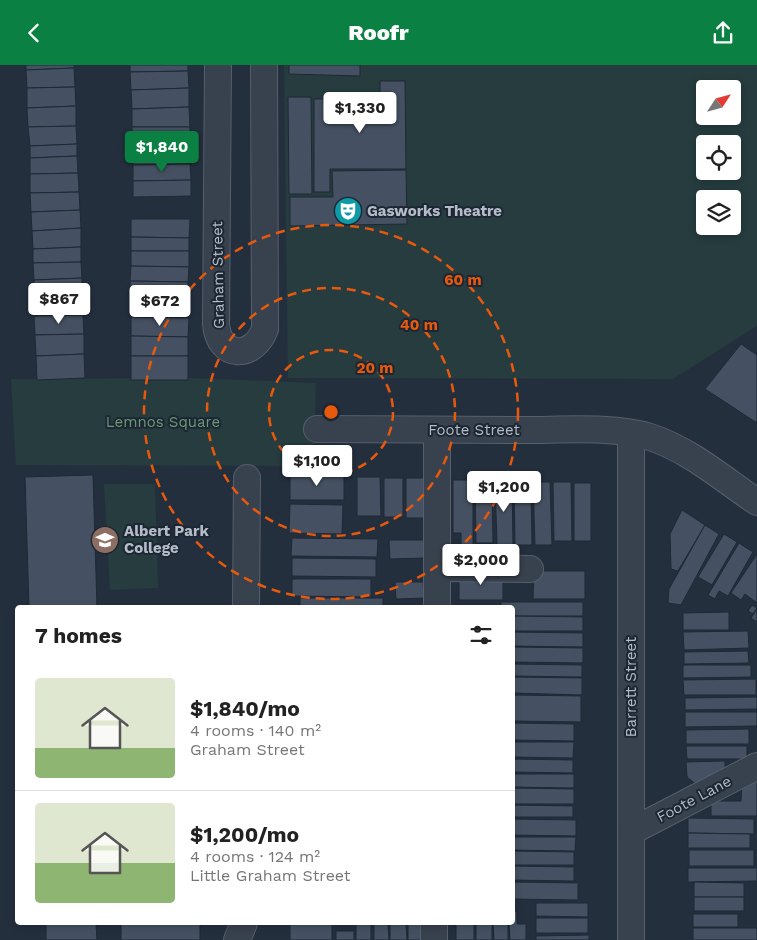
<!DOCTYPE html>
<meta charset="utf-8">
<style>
:root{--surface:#fff;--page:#f2f2f2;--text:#222;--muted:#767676;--line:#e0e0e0;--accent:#0b8043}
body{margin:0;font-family:"Work Sans",sans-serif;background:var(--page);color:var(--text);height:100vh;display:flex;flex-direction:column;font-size:19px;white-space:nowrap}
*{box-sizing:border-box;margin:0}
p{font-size:16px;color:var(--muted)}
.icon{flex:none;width:28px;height:28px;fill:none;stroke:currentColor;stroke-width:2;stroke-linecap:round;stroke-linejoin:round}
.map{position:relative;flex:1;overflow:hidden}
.panel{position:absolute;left:15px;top:540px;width:500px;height:320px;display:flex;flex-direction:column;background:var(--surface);border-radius:5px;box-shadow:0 2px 8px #0003}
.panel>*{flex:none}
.needle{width:32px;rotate:54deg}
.buttons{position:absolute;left:696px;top:15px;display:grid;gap:10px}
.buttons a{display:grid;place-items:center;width:45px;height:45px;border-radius:5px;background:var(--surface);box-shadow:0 2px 8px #0003;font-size:25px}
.price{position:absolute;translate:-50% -42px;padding:0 11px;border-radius:5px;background:#fff;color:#222;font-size:16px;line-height:32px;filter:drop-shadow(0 1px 2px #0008)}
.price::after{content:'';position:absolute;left:50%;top:30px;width:15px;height:11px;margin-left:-8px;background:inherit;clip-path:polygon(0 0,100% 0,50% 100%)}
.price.on{background:var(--accent);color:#fff}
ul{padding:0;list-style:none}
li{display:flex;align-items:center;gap:15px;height:125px;padding:0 20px}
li+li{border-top:1px solid var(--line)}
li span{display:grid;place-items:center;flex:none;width:140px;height:100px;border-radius:5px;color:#555}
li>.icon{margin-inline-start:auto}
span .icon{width:60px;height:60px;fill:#fffc;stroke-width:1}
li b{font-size:21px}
h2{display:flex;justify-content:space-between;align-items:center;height:60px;padding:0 20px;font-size:21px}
header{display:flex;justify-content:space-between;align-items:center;height:65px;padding:0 20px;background:var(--accent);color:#fff;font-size:22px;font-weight:800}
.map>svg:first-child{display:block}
</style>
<header><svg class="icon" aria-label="back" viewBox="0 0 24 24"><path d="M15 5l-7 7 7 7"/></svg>Roofr<svg class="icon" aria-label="share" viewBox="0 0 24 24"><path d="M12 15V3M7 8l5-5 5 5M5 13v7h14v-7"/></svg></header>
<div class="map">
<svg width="757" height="875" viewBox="0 0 757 875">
<rect width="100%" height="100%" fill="#242f3e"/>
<g fill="#263c3f" fill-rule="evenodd">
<path d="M 284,0 L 757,0 L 757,261 L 673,314 L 288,313 ZM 705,24 L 732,24 L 732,51 L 705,51 ZM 705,79 L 732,79 L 732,106 L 705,106 ZM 705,134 L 732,134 L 732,161 L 705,161 Z"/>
<path d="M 191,313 L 316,318 L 314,401 L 16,400 L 11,314 Z"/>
<path d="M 104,419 L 155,419 L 158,523 L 110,525 Z"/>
</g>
<g fill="#455162" stroke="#1f2835">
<path d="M 26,0 L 74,0 L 74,3 L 26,5 Z"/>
<path d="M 130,0 L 188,0 L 188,6 L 130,7 Z"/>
<path d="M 289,0 L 360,0 L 360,11 L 289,9 Z"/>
<path d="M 74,3 L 75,22 L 27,23 L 26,5 Z"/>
<path d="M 188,6 L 189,23 L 131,25 L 130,7 Z"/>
<path d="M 380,16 L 405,16 L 406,104 L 330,104 L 330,127 L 314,127 L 314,34 L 380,33 Z"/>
<path d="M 75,22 L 76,41 L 27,43 L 27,23 Z"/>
<path d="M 189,23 L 189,42 L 132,44 L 131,25 Z"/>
<path d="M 288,32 L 311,32 L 312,129 L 289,129 Z"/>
<path d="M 76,41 L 76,61 L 28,62 L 27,43 Z"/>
<path d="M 189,42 L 190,62 L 132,62 L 132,44 Z"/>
<path d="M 76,61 L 77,79 L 30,81 L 28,62 Z"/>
<path d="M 132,62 L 190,62 L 190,80 L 132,81 Z"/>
<path d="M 77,79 L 77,91 L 30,93 L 30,81 Z"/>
<path d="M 190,80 L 190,99 L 133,100 L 132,81 Z"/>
<path d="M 77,91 L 78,108 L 30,109 L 30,93 Z"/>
<path d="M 190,99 L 191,115 L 133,116 L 133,100 Z"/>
<path d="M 406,105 L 407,159 L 290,161 L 290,132 L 333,132 L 332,106 Z"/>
<path d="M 78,108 L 79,127 L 30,128 L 30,109 Z"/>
<path d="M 191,115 L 191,131 L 133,132 L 133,116 Z"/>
<path d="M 79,127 L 80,145 L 31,147 L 30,128 Z"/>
<path d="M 80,145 L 81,163 L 32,166 L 31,147 Z"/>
<path d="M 131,154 L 190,154 L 189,173 L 131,172 Z"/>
<path d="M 81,163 L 81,182 L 33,184 L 32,166 Z"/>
<path d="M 131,172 L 189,173 L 189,186 L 131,186 Z"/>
<path d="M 81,182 L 81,197 L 33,198 L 33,184 Z"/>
<path d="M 131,186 L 189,186 L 189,202 L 131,201 Z"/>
<path d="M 81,197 L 82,213 L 34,215 L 33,198 Z"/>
<path d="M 131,201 L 189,202 L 188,217 L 130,216 Z"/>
<path d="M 82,213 L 82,231 L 34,232 L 34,215 Z"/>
<path d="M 130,216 L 188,217 L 188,234 L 131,234 Z"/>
<path d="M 82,231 L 83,250 L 34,251 L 34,232 Z"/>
<path d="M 131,234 L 188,234 L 189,253 L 131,252 Z"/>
<path d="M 83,250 L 84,269 L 35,270 L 34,251 Z"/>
<path d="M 131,252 L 189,253 L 188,272 L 131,271 Z"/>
<path d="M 84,269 L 84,289 L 36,291 L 35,270 Z"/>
<path d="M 131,271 L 188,272 L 188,291 L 131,291 Z"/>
<path d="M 741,279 L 757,290 L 757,358 L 705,324 Z"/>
<path d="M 84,289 L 85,313 L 37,315 L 36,291 Z"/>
<rect x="131" y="291" width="57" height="24"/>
<path d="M 290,408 L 344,409 L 344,435 L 290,435 Z"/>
<path d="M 93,410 L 97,542 L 29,542 L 25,412 Z"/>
<path d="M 357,412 L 380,412 L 381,451 L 357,451 Z"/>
<rect x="384" y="413" width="19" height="39"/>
<rect x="406" y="413" width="19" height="40"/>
<path d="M 453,415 L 473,415 L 473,482 L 461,482 L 461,468 L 453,468 Z"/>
<path d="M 475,416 L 492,416 L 493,478 L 476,478 Z"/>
<path d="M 495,416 L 512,416 L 513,480 L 497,480 Z"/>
<path d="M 514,416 L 531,416 L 532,480 L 515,480 Z"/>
<path d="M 533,417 L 550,417 L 552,480 L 535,480 Z"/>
<path d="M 553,417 L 571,417 L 572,476 L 554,476 Z"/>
<rect x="574" y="418" width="17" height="58"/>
<path d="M 290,439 L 343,440 L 342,469 L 289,468 Z"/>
<path d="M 682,445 L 705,460 L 678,506 L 671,504 L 670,469 Z"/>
<path d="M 705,460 L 719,469 L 681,540 L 668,538 L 669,524 Z"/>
<path d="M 724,469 L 737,477 L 712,520 L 698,512 Z"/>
<path d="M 292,473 L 378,474 L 377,492 L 291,491 Z"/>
<path d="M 389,475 L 424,475 L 425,493 L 390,494 Z"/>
<path d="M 739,478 L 753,487 L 728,531 L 719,526 L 715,534 L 708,530 Z"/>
<path d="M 757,489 L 757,538 L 745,529 L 741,535 L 731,528 Z"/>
<path d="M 292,493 L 376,494 L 376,512 L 292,511 Z"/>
<path d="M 534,506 L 585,506 L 585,534 L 533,534 Z"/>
<rect x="459" y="507" width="44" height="28"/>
<path d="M 292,514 L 371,514 L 371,532 L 292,531 Z"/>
<path d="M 395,517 L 423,517 L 424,533 L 396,534 Z"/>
<rect x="300" y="533" width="83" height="9"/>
<path d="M 501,537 L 583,537 L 583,551 L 512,551 L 512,542 L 501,542 Z"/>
<path d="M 752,540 L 757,543 L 753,549 L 748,546 Z"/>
<path d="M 757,544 L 757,557 L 751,553 Z"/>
<path d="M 729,547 L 729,565 L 683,565 L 683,548 Z"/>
<path d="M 512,551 L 583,552 L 583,566 L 512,566 Z"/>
<path d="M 748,566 L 749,583 L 684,585 L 683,567 Z"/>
<path d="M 512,567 L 583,568 L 583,582 L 512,581 Z"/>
<path d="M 512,582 L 583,583 L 583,598 L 512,597 Z"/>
<path d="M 748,586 L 749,598 L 684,599 L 684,587 Z"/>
<path d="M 512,599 L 582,600 L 582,612 L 512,611 Z"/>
<path d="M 683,600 L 751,600 L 751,612 L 683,613 Z"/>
<path d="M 512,612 L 582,613 L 582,630 L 512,628 Z"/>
<path d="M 756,614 L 756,630 L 684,630 L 683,615 Z"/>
<path d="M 514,630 L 581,631 L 581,657 L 512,656 Z"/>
<path d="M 757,632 L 757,644 L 685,645 L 685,633 Z"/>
<path d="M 685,647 L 757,647 L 757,661 L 685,662 Z"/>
<path d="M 512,658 L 574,659 L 574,676 L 512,675 Z"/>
<path d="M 749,664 L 749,679 L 686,679 L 686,665 Z"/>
<path d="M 512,677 L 574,677 L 573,693 L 512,692 Z"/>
<path d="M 686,681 L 747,681 L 747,694 L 687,694 Z"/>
<path d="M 512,694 L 573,695 L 573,708 L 512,707 Z"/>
<path d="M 725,696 L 725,709 L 698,721 L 687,712 L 686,697 Z"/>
<path d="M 512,709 L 574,709 L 574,723 L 512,722 Z"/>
<path d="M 757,711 L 757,751 L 711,751 L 711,736 L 741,736 L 742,718 Z"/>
<path d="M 512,723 L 574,724 L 574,739 L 512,739 Z"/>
<path d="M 512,740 L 573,741 L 573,752 L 512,752 Z"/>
<path d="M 688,753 L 754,754 L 754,769 L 688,768 Z"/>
<path d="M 512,754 L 576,755 L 576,771 L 512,770 Z"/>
<path d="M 688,768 L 750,769 L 750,783 L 688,783 Z"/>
<path d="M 512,772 L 576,772 L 575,786 L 512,785 Z"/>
<rect x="689" y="785" width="65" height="16"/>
<path d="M 512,786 L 574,787 L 574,800 L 512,800 Z"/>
<path d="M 512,801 L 574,802 L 574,816 L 512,815 Z"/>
<path d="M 688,803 L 757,803 L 757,816 L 688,817 Z"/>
<path d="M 512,817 L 578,818 L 578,835 L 512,834 Z"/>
<path d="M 694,817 L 744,818 L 744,832 L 694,832 Z"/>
<rect x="694" y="832" width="50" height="14"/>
<path d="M 536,838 L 588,838 L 588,852 L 536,851 Z"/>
<path d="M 512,846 L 517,846 L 517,859 L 526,859 L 526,875 L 510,875 L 509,858 L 512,858 Z"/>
<rect x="693" y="849" width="45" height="13"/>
<rect x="536" y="853" width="52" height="15"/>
<path d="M 46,858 L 96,858 L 97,875 L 46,875 Z"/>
<rect x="121" y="858" width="79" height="17"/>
<rect x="290" y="858" width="42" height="17"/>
<rect x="356" y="858" width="15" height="17"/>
<path d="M 374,858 L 388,858 L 389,875 L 374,875 Z"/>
<path d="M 390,858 L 406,858 L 407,875 L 390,875 Z"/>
<rect x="408" y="858" width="17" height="17"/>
<rect x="456" y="858" width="18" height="17"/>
<rect x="476" y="858" width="16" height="17"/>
<path d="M 493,858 L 508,858 L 508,875 L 494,875 Z"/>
<rect x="693" y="863" width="64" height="12"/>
<rect x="336" y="866" width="18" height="9"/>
<path d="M 589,870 L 589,875 L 536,875 L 536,871 Z"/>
</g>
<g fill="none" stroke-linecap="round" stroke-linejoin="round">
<g stroke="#565f6c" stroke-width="28">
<g id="minor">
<path d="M 218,0 L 216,259 C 219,295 254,294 265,264 L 264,0"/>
<path d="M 317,364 C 387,364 456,365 526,365 C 563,365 615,361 650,372 C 690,385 723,414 757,437"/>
<path d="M 437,365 L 437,542"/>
<path d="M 631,369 L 631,875"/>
<path d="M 437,503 L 530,504"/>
<path d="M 246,542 L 247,413"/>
<path d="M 632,766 L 757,701"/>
<path d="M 237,875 L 244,858"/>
<path d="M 434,875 L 434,858"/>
</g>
</g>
<use href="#minor" stroke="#38414e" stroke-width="26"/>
</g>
<g fill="none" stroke="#e8590c" stroke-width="2.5" stroke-dasharray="9 6">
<circle cx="331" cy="347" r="62"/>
<circle cx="331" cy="347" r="124"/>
<circle cx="331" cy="347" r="187"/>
</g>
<defs>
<g id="theatre-disc" transform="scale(1.4375)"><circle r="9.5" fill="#0f9aa8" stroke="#1d2633"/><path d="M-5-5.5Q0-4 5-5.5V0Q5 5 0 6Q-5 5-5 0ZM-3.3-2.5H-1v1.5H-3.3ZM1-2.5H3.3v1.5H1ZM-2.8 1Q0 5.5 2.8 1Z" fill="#fff"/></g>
<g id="school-disc" transform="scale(1.4375)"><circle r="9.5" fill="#8d6e63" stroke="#1d2633"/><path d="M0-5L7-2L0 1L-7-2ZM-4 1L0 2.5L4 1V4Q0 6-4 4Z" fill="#fff"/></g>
</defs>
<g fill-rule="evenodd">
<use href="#theatre-disc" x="348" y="146"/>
<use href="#school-disc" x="105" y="475"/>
</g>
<g text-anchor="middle" stroke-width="4" stroke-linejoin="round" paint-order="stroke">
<g font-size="15" font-weight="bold" fill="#b4bcc9" stroke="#1d2633" text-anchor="start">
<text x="367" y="151">Gasworks Theatre</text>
<text x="124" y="471">Albert Park<tspan x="124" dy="17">College</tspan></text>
</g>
<g font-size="15" fill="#b4bcc9" stroke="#1d2633">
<text transform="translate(218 210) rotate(-91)" y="5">Graham Street</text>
<text x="474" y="370">Foote Street</text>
<text transform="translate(631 622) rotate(-90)" y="5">Barrett Street</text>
<text transform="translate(694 734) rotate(-28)" y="5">Foote Lane</text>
</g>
<g font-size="15" fill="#6b9a76" stroke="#1d2633">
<text x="163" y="362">Lemnos Square</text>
</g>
</g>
<circle cx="331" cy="347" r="8" fill="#e8590c" stroke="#1d2633" stroke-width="2.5"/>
<g font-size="15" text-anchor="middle" font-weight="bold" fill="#e8590c" stroke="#1d2633" stroke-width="4" stroke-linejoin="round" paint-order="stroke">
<text x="463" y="220">60 m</text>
<text x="419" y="265">40 m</text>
<text x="375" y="308">20 m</text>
</g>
</svg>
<div class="buttons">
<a><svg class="needle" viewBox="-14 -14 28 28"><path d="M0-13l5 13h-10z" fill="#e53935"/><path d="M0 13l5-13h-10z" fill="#767676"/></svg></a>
<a><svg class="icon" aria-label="locate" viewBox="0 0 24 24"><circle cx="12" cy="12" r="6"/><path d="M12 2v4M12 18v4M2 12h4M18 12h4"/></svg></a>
<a><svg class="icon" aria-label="layers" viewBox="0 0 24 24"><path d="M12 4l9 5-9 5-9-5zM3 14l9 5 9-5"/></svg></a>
</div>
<b class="price" style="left:360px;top:69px">$1,330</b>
<b class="price on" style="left:162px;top:108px">$1,840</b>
<b class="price" style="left:59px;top:260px">$867</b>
<b class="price" style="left:160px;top:262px">$672</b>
<b class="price" style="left:317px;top:422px">$1,100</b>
<b class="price" style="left:504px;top:448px">$1,200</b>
<b class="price" style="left:481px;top:521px">$2,000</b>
<section class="panel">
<h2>7 homes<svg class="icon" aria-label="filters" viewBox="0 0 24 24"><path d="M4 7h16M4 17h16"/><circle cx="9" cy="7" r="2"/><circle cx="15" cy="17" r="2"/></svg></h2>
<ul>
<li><span style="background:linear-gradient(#dfe7d0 70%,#8fb573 0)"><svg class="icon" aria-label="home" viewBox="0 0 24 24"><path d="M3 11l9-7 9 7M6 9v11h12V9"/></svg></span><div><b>$1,840/mo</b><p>4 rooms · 140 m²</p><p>Graham Street</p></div></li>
<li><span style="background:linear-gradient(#dfe7d0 60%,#8fb573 0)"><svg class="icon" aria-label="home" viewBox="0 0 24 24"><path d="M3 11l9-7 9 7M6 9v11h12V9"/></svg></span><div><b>$1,200/mo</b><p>4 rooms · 124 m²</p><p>Little Graham Street</p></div></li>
</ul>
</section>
</div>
